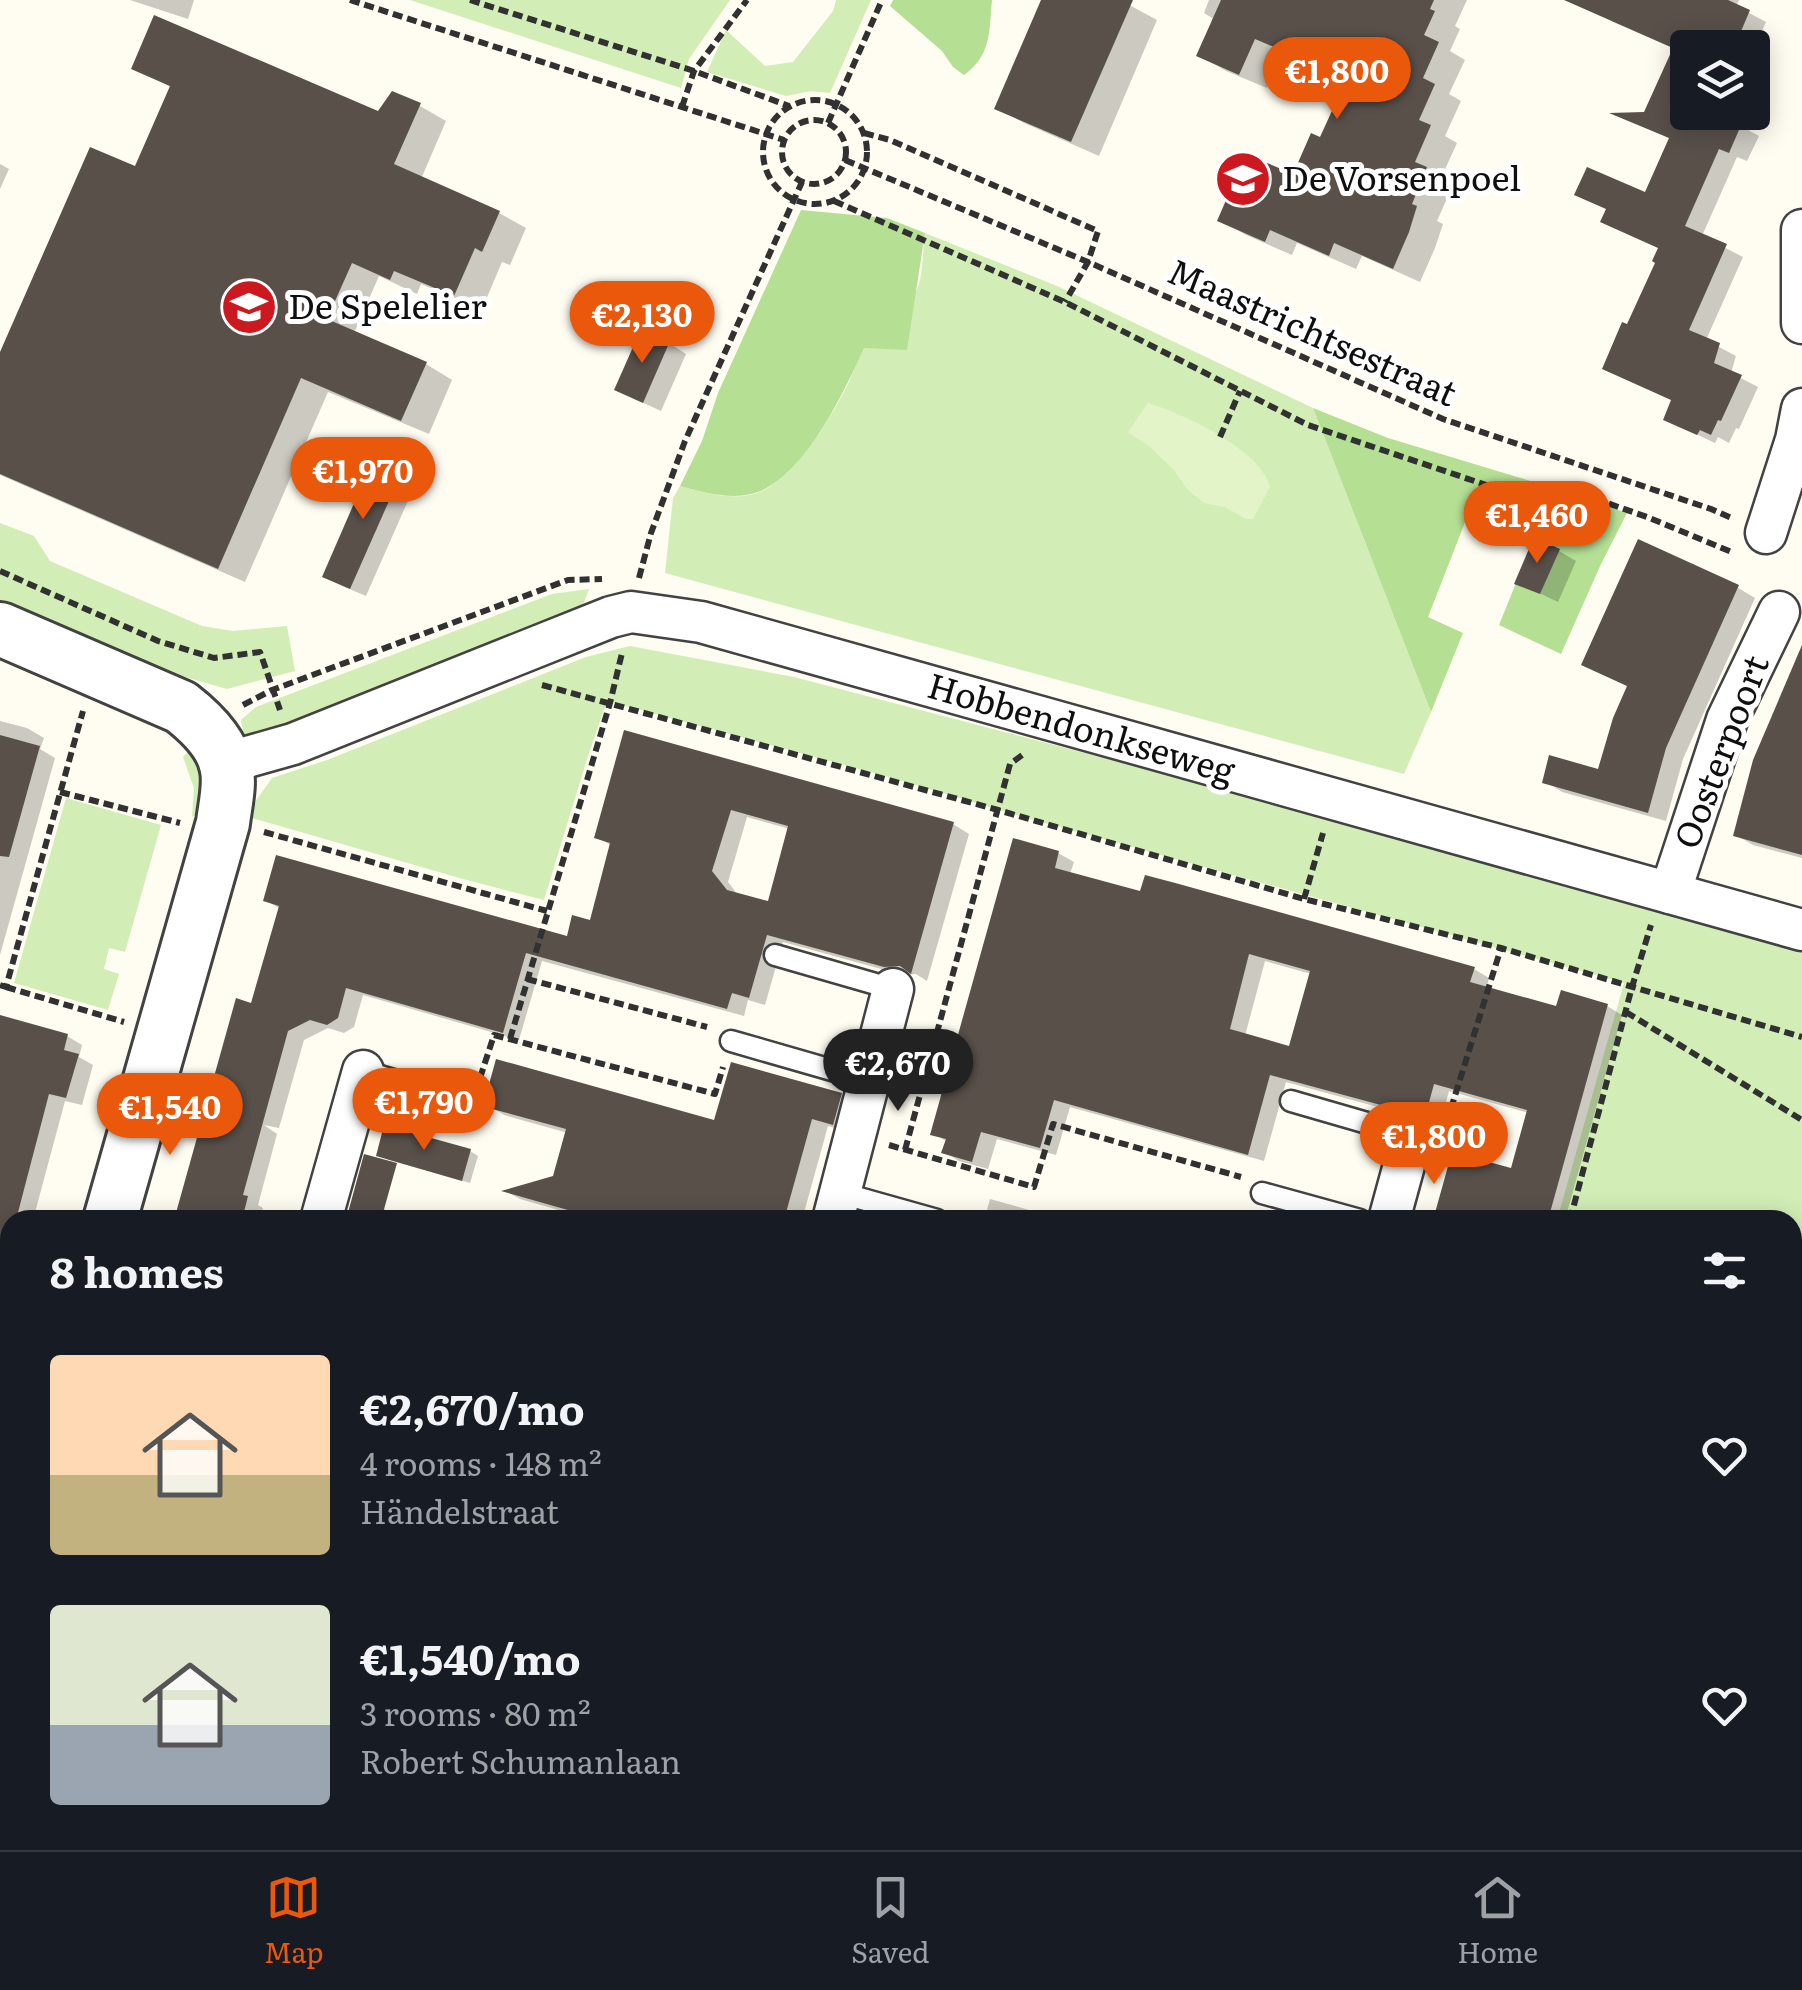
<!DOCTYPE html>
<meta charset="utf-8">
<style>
:root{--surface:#171b24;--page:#242831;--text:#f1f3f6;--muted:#9ea1a6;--line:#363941;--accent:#ea580c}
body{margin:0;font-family:Literata,serif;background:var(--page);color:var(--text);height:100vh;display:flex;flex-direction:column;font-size:38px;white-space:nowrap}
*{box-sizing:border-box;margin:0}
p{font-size:32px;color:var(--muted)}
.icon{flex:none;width:55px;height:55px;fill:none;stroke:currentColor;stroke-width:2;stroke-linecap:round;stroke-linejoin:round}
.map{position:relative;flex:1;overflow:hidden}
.side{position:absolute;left:0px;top:1210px;width:1802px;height:640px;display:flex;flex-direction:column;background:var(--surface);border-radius:30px 30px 0 0;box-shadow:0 5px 25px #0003}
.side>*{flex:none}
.controls{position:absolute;left:1670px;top:30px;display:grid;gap:20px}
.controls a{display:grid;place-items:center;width:100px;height:100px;border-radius:10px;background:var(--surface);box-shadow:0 5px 25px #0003;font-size:50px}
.price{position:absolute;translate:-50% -85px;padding:0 22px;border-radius:35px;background:var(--accent);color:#fff;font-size:32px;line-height:65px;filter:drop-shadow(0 2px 5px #0008)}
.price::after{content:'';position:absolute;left:50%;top:60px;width:30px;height:22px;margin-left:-15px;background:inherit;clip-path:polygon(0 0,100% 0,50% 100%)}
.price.current{background:#222;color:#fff}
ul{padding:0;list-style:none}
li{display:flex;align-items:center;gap:30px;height:250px;padding:0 50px}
li span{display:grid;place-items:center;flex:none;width:280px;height:200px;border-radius:10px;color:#555}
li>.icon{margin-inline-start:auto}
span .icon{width:120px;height:120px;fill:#fffc;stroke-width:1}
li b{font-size:42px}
h2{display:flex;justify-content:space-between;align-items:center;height:120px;padding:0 50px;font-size:42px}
.dock{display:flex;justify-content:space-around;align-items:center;height:140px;border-top:2px solid var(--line);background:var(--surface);font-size:28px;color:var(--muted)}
.dock a{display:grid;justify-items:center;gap:5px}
.dock .current{color:var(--accent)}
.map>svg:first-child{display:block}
</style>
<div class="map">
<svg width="1802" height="1850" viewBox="0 0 1802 1850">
<rect width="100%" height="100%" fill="#fffcf1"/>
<g fill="#d2eeb6">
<path d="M 410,0 L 730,0 L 689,59 L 681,88 Z"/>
<path d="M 836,0 L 871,0 L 830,93 L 811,91 L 786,96 L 707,72 L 726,30 L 765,66 L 793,62 L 833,11 Z"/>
<path d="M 925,233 L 1057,286 L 1313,408 L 1431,712 L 1404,774 L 665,573 L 673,498 L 680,486 C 704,493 733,501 757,493 C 794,480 829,420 846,388 C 853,374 857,358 866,345 C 877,330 912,302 918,287 C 923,274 923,248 925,233 Z"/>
<path d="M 0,523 L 34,536 L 50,561 L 202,626 L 233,631 L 287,626 L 295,671 L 227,689 L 154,668 L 0,605 Z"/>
<path d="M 589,589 L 583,605 L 552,625 L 278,734 L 244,735 L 241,720 L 256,707 L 552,594 Z"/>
<path d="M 630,646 L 794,677 L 1802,940 L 1802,1385 L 1793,1392 L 1792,1220 L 1557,1220 L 1624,983 L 1020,816 L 882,775 L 607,701 L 588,756 L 544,900 L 463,879 L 245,816 L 272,778 L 327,760 L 586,657 Z"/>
<path d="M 195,744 L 209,807 L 192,817 L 194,788 L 183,757 Z"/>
<path d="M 66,798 L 161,825 L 125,952 L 109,948 L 104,969 L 119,974 L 108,1010 L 14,983 Z"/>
<path d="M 6,1666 L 10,1667 L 10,1840 L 128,1840 L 125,1850 L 0,1850 L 0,1686 Z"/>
</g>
<g fill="#b5e094">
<path d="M 893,0 L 992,0 C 989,30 992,55 964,75 L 953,67 L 942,51 L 890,6 Z"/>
<path d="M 801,210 L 887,218 L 925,233 L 907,350 L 864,348 C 844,392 806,474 758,492 C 734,501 704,493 680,486 L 702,441 L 718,393 Z"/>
<path d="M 1313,408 L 1388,438 L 1524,479 L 1627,513 L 1601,564 L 1561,654 L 1499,625 L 1533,541 L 1469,512 L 1428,617 L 1463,633 L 1431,712 Z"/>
</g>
<path fill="#e4f4c9" d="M 1148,403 C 1182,413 1262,450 1270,487 L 1253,519 L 1246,519 L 1225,507 L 1204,503 L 1188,490 L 1173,469 L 1150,447 L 1128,432 Z"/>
<g fill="#0003" fill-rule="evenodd">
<path d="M 130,0 L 194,0 L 188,19 Z"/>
<path d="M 1044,0 L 1120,0 L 1157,20 L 1099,156 L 1024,123 L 997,108 Z"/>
<path d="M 1209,0 L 1467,0 L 1455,26 L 1460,29 L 1450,51 L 1465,60 L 1449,94 L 1461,101 L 1445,136 L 1457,143 L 1441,178 L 1453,185 L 1437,221 L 1443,224 L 1435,248 L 1420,282 L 1362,256 L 1356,269 L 1297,243 L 1292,255 L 1246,235 L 1220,220 L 1294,177 L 1322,141 L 1348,80 L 1282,52 L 1267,88 L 1226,71 L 1199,55 L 1215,20 L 1204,13 Z"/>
<path d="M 1598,0 L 1739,0 L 1736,6 L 1766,22 L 1752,53 L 1752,48 L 1688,48 L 1688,112 L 1744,112 L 1739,125 L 1759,136 L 1747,161 L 1737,157 L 1702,236 L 1743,257 L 1706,340 L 1736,356 L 1731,373 L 1758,387 L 1739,429 L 1736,428 L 1729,443 L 1718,437 L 1715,443 L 1683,428 L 1674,401 L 1605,368 L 1629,328 L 1658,262 L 1661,249 L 1646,196 L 1671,139 L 1642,124 L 1675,49 L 1611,21 Z"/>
<path d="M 134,68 L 379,114 L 420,106 L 446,121 L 421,179 L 499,213 L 526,228 L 510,265 L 502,262 L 482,309 L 421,284 L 417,294 L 379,276 L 354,333 L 426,364 L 452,380 L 429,434 L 328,392 L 245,582 L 0,475 L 0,358 L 136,170 L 172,88 Z"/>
<path d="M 0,164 L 9,169 L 0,189 Z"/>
<path d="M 669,343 L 686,354 L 661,411 L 635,399 Z"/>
<path d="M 376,458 L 418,478 L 366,596 L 340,585 Z"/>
<path d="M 1559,551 L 1576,561 L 1558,602 L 1518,583 Z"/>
<path d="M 1738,588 L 1755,598 L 1683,759 L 1666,821 L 1562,792 L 1545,781 L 1600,772 L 1630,687 Z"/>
<path d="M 1802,664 L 1802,858 L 1753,845 L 1736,835 Z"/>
<path d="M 0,721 L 27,728 L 44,738 L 40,749 L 55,758 L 0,955 Z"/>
<path d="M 626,733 L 953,824 L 969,834 L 927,981 L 916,974 L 903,975 L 783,942 L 765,1005 L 748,1000 L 744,1016 L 542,961 L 519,1040 L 363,995 L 354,1027 L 344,1033 L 328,1028 L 304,1040 L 279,1128 L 264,1125 L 277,1134 L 258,1205 L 263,1208 L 260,1220 L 177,1220 L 253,1006 L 280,909 L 266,900 L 568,939 L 592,923 L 612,846 L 597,837 ZM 747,817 L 790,829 L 770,904 L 738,895 L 728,882 Z"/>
<path d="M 1058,853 L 1074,862 L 1070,874 L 1142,894 L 1474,969 L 1489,978 L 1486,989 L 1558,1009 L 1607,1006 L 1622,1015 L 1565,1220 L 1436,1220 L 1513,1172 L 1529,1113 L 1449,1091 L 1440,1124 L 1286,1082 L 1264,1161 L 1070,1107 L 1056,1155 L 997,1139 L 988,1169 L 959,1161 L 944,1152 L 947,1142 L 933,1133 ZM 1265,961 L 1311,974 L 1291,1049 L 1245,1036 Z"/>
<path d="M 0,1017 L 67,1036 L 82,1045 L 79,1057 L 93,1065 L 82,1105 L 65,1101 L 33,1220 L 17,1217 L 16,1220 L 10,1220 L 10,1243 L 7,1253 L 0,1251 Z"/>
<path d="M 841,1095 L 856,1104 L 849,1132 L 828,1126 L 802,1220 L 593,1220 L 520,1199 L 507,1192 L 555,1178 L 568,1133 L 504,1115 L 488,1105 L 716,1123 Z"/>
<path d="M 386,1128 L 470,1151 L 478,1156 L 470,1183 L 386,1159 L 379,1155 Z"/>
<path d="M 990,1199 L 1065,1220 L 984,1220 Z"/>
<path d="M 371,1200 L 400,1220 L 348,1220 Z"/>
<path d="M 1252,1210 L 1288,1220 L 1250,1220 Z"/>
<path d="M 1802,1493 L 1802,1574 L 1792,1573 L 1792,1512 L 1797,1512 Z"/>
<path d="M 1792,1643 L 1802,1646 L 1802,1727 L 1792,1725 Z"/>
<path d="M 178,1840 L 319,1840 L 316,1850 L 175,1850 Z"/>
<path d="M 450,1840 L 494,1840 L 492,1847 L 504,1850 L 447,1850 Z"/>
<path d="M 712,1840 L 724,1840 L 760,1850 L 709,1850 Z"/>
<path d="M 945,1840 L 1012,1840 L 1009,1850 L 942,1850 Z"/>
<path d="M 1071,1840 L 1353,1840 L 1348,1850 L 1297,1850 L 1267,1842 L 1265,1850 L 1068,1850 Z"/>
<path d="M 1517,1840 L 1596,1840 L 1593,1850 L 1515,1850 Z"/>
</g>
<g fill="#59504a" fill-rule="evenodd">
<path d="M 1041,0 L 1133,0 L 1071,142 L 994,109 Z"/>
<path d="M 1221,0 L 1434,0 L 1430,9 L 1435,11 L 1424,35 L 1439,42 L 1423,78 L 1435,84 L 1419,120 L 1431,125 L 1415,162 L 1427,167 L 1412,204 L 1417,206 L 1409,232 L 1393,269 L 1334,243 L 1329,256 L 1270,230 L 1265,242 L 1217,221 L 1233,184 L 1225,181 L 1239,151 L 1293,174 L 1311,133 L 1320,137 L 1347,78 L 1255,39 L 1239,75 L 1196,56 Z"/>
<path d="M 1564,0 L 1728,0 L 1750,10 L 1734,48 L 1688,48 L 1688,112 L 1718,112 L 1742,123 L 1729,153 L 1719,149 L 1685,226 L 1727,244 L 1689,330 L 1720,343 L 1714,363 L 1742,375 L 1721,421 L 1718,420 L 1711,435 L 1700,430 L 1697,435 L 1663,420 L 1671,400 L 1602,369 L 1622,322 L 1627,324 L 1655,263 L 1652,261 L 1658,248 L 1600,222 L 1606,209 L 1574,195 L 1587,167 L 1645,192 L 1669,138 L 1609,113 L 1644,112 L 1673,48 Z"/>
<path d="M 154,15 L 378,111 L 392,91 L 421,103 L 394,164 L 500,211 L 482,252 L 475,248 L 454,296 L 394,271 L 390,280 L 352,263 L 327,319 L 427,362 L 401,421 L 301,378 L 218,569 L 0,474 L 0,352 L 90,147 L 135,166 L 170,86 L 131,69 Z"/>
<path d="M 641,329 L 670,341 L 643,403 L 614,390 Z"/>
<path d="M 375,455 L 404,467 L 350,589 L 322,577 Z"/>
<path d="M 1534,537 L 1560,549 L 1540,594 L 1514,584 Z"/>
<path d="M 1638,539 L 1739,585 L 1666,748 L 1648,813 L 1542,783 L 1549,755 L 1598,769 L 1613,718 L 1627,686 L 1581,665 Z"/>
<path d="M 1802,645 L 1802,855 L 1733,836 L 1753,760 Z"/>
<path d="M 624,730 L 954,822 L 911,974 L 900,966 L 884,967 L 767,935 L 749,998 L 732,993 L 727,1009 L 526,953 L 503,1033 L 346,988 L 338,1018 L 327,1025 L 310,1020 L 288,1031 L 243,1195 L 248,1196 L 242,1220 L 174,1220 L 236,998 L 251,1003 L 279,906 L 263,901 L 276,855 L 567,936 L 572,915 L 590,920 L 610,843 L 594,838 ZM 731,810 L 788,826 L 768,901 L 727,890 L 712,871 Z"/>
<path d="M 0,735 L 40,746 L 9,857 L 0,856 Z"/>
<path d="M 1013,838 L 1059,851 L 1055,868 L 1140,891 L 1145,875 L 1179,884 L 1475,967 L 1470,982 L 1556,1006 L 1561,990 L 1608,1004 L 1548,1220 L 1433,1220 L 1452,1152 L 1511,1168 L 1527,1110 L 1434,1084 L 1425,1117 L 1270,1075 L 1248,1155 L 1054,1100 L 1040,1148 L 981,1132 L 972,1162 L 941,1153 L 946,1139 L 930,1135 ZM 1249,954 L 1310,971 L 1289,1046 L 1230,1029 Z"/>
<path d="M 0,1015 L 68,1034 L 64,1050 L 79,1054 L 66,1098 L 49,1094 L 16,1220 L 10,1220 L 9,1246 L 0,1245 Z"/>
<path d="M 496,1059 L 714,1120 L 731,1062 L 842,1093 L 833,1125 L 812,1119 L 784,1220 L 603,1220 L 501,1191 L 553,1176 L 566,1129 L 485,1107 L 485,1099 Z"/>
<path d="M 384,1125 L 471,1149 L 462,1181 L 376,1156 Z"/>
<path d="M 364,1154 L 397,1163 L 381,1220 L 346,1220 Z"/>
</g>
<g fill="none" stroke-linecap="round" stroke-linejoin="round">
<g stroke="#424242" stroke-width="25">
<g id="service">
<path d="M 775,955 L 893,989"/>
<path d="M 731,1041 L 870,1081"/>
<path d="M 363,1071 L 472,1103"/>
<path d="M 1291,1101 L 1412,1136"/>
<path d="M 841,1193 L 937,1220"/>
<path d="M 1262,1193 L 1360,1220"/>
</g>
</g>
<g stroke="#424242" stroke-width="45">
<g id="minor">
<path d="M 1802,230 L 1802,323"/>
<path d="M 1766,533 L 1796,440 L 1802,409"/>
<path d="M 226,763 L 293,744 L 611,617 L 631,612 L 701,622 L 1802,930"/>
<path d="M 1670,893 L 1727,720 L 1779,612"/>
<path d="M 321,1220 L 363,1071"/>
<path d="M 833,1220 L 893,989"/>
<path d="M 1389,1220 L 1412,1136"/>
<path d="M 0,1310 L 10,1313"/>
<path d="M 1792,1812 L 1802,1815"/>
<path d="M 323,1850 L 325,1840"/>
<path d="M 837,1850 L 839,1840"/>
<path d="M 1354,1850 L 1357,1840"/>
<path d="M 1615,1850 L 1617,1840"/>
</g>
</g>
<g stroke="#424242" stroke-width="58">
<g id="tertiary">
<path d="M 0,629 L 181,707 C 199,721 221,742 226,765 C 231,783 225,805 223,823 L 110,1220"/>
<path d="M 0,1615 L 10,1579"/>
</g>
</g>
<g stroke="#313131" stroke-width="6" stroke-dasharray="10 5" stroke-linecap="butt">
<path d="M 350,0 L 784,140"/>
<path d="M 470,0 L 694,71 L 789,106"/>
<circle cx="815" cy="152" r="52"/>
<path d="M 682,107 L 694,71 L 747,0"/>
<circle cx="814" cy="152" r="32"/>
<path d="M 828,123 L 882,0"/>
<path d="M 864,133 L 890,140 L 1098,231 L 1088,262 L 1065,302"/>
<path d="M 845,160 L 1088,262 L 1443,419 L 1711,509 L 1734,519"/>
<path d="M 834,201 L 1065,302 L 1308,425 L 1519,496 L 1567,489 L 1647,517 L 1734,553"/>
<path d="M 1220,437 L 1240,391"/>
<path d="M 0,571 L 158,641 L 214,658 L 260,652 L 280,710"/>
<path d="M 639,578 L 651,533 L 685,441 L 802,182"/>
<path d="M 542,685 L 998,810 L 1304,899 L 1501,948 L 1802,1037"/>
<path d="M 243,705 L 272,690 L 568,580 L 602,579"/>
<path d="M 60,792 L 180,823"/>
<path d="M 264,832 L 547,911"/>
<path d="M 1304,899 L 1323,833"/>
<path d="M 527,979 L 707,1027"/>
<path d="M 0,985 L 6,987 L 83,711"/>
<path d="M 6,987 L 124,1022"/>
<path d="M 1626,1012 L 1802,1120"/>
<path d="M 510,1039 L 610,703 L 622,653"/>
<path d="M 480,1078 L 494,1035 L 715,1094 L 723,1067"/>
<path d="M 1443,1120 L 1448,1118 L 1501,948"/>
<path d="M 889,1145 L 1034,1187 L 1053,1124 L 1241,1177"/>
<path d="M 905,1150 L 1010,764 L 1025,753"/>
<path d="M 1570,1220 L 1632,987 L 1651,925"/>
<path d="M 1792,1306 L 1802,1292"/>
<path d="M 1792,1415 L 1802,1408"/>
<path d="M 1792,1629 L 1802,1632"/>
<path d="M 584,1840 L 620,1850"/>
<path d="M 132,1850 L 135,1840"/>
<path d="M 661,1850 L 664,1840"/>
<path d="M 1030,1850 L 1032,1840"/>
<path d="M 1411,1850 L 1415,1840"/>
</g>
<use href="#service" stroke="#fff" stroke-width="20"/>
<use href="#minor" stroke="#fff" stroke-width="40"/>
<use href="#tertiary" stroke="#fff" stroke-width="52"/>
</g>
<defs>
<g id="school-disc" transform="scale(2.875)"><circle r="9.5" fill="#cc191f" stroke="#fff"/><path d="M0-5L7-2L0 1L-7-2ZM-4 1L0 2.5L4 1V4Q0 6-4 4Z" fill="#fff"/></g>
</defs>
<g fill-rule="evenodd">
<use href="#school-disc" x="1243" y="179"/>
<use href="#school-disc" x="249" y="307"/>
</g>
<g text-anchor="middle" stroke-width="10" stroke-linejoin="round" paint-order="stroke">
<g font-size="35" fill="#0f0f0f" stroke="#fff" text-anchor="start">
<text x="1282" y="191">De Vorsenpoel</text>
<text x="288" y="319">De Spelelier</text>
</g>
<g font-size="35" fill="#0f0f0f" stroke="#fff">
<text transform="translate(1312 333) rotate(24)" y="12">Maastrichtsestraat</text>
<text transform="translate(1081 729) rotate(16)" y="12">Hobbendonkseweg</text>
<text transform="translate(1722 752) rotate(-69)" y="12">Oosterpoort</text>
</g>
</g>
</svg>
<div class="controls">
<a><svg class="icon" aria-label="layers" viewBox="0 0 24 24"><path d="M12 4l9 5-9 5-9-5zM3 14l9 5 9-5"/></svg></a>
</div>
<b class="price" style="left:1337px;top:122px">€1,800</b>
<b class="price" style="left:642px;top:366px">€2,130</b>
<b class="price" style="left:363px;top:522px">€1,970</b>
<b class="price" style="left:1537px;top:566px">€1,460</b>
<b class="price current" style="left:898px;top:1114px">€2,670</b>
<b class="price" style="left:424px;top:1153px">€1,790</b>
<b class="price" style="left:170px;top:1158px">€1,540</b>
<b class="price" style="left:1434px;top:1187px">€1,800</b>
<section class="side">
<h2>8 homes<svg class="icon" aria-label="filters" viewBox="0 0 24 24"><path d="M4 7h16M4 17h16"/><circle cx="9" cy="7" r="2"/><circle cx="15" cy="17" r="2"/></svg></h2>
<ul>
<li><span style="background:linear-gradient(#ffd9b3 60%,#c2b280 0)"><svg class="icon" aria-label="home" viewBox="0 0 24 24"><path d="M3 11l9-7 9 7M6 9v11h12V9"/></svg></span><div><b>€2,670/mo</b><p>4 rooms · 148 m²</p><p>Händelstraat</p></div><svg class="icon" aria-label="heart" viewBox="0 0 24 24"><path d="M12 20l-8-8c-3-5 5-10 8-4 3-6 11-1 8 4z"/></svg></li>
<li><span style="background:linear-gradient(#dfe7d0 60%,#9aa5b1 0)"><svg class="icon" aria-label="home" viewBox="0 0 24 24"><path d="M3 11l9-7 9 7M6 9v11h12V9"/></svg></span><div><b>€1,540/mo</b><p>3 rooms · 80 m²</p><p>Robert Schumanlaan</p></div><svg class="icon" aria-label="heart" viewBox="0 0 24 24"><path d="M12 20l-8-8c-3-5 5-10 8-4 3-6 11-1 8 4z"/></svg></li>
</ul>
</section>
</div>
<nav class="dock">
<a class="current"><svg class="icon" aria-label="map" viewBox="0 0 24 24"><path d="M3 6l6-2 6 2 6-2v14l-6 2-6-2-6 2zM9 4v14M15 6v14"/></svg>Map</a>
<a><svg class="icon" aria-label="saved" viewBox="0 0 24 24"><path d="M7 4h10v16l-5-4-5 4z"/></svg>Saved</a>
<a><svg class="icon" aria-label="home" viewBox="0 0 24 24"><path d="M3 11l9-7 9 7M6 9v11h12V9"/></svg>Home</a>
</nav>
